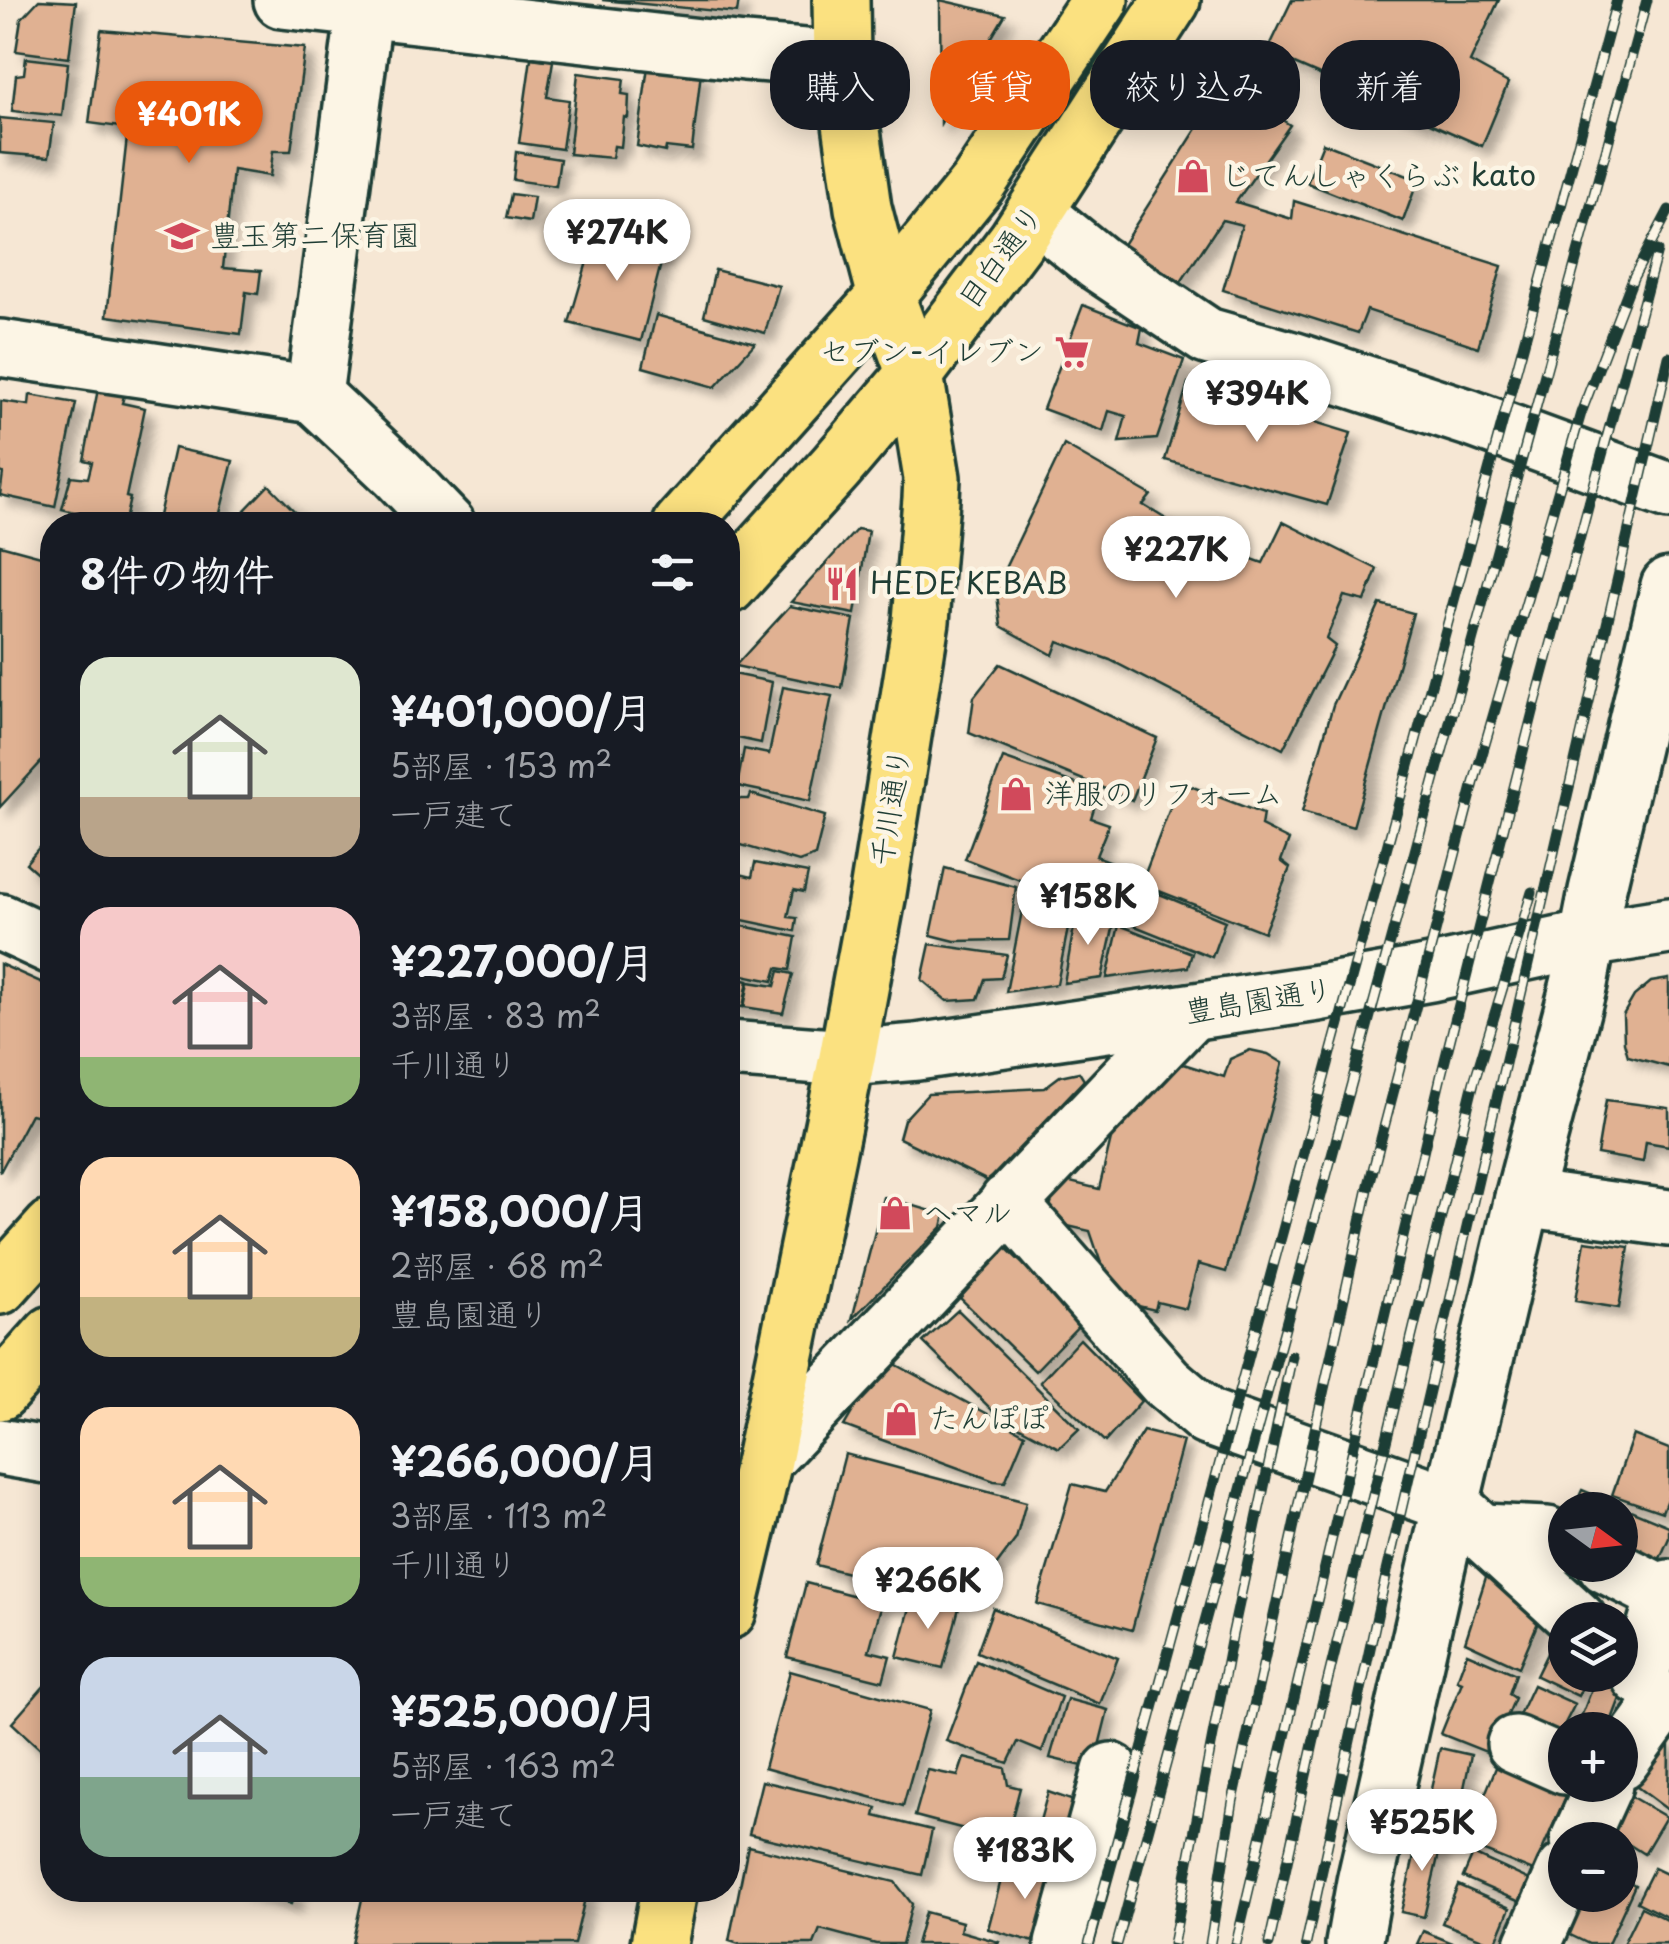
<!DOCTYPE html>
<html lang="ja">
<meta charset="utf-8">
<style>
:root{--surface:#171b24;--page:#20242c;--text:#f1f3f6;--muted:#9ea1a6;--accent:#ea580c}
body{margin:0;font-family:"Playpen Sans","Klee One",sans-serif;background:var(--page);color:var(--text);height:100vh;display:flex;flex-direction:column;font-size:38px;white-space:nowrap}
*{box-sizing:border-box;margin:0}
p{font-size:32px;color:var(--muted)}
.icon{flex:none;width:55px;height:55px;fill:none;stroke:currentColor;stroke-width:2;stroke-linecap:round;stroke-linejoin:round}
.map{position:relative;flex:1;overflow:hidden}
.side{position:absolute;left:40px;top:512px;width:700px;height:1390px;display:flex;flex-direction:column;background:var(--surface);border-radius:40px;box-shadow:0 5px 25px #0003}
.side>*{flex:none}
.banner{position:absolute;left:770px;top:40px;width:748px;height:90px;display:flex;gap:20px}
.needle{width:65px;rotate:105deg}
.controls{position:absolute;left:1548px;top:1492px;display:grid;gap:20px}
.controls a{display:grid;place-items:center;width:90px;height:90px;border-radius:50%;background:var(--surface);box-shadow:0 5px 25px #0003;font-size:50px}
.price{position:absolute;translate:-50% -85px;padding:0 22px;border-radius:35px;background:#fff;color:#222;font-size:32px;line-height:65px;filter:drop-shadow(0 2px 5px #0008)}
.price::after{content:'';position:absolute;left:50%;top:60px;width:30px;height:22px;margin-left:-15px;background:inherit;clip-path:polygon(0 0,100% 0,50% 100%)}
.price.current{background:var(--accent);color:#fff}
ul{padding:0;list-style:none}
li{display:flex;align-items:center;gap:30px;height:250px;padding:0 40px}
li span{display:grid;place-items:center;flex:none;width:280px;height:200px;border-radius:30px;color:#555}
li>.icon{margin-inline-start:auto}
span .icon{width:120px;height:120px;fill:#fffc;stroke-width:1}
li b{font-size:42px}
h2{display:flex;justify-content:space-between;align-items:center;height:120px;padding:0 40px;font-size:42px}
.pill{padding:0 35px;border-radius:40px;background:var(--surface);box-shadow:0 5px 25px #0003;font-size:35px;line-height:90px}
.pill.current{background:var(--accent);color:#fff}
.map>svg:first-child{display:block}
</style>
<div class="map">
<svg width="1669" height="1944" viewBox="0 0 1669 1944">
<defs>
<filter id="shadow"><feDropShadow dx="9" dy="9" stdDeviation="5" flood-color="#0004"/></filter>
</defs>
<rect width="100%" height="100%" fill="#f6e7d4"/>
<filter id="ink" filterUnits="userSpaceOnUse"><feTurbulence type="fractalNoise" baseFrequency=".01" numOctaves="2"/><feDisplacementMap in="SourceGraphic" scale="20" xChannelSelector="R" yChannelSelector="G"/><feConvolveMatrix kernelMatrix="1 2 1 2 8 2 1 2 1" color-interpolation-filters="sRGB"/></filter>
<g filter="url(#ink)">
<g fill="#e0b192" stroke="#1f3d34" stroke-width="2.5" filter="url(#shadow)">
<path d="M 39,0 L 76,2 L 69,58 L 16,51 L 21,19 Z"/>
<path d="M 602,0 L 739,0 L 737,13 Z"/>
<path d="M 940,0 L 1005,15 L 941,123 Z"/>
<path d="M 1292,0 L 1499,0 L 1470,62 L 1508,83 L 1482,146 L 1267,52 Z"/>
<path d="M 101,30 L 305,48 L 291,151 L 273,151 L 270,176 L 233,170 L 223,268 L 261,271 L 258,294 L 246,292 L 241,334 L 107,316 L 128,128 L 89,123 Z"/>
<path d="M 26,58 L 68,63 L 62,116 L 12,111 L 16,75 L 24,74 Z"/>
<path d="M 531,58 L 553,61 L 547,97 L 569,100 L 562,149 L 519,143 Z"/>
<path d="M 648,66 L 701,72 L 692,150 L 666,147 L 665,152 L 637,146 Z"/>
<path d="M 578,73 L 624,79 L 622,94 L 629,95 L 628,118 L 624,117 L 621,147 L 614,146 L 612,158 L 569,154 Z"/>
<path d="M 1226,83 L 1290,125 L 1236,202 L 1292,219 L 1294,201 L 1502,266 L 1478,347 L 1367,310 L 1358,333 L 1223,290 L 1242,225 L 1222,220 L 1181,282 L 1122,246 Z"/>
<path d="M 0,118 L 54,123 L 49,157 L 0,153 Z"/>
<path d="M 1323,143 L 1418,180 L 1403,221 L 1307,183 Z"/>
<path d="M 516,152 L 560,159 L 556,186 L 513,180 Z"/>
<path d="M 511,194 L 534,197 L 530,222 L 506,218 Z"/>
<path d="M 601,214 L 620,219 L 614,239 L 664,252 L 641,341 L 569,323 Z"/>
<path d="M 715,270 L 779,286 L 765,333 L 704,316 Z"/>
<path d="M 1083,305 L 1142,328 L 1139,343 L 1184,360 L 1157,439 L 1119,442 L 1126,416 L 1109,411 L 1103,431 L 1043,409 Z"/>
<path d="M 656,315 L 755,343 L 715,387 L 643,367 Z"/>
<path d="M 1188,383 L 1351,433 L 1327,505 L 1165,460 Z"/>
<path d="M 98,389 L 124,396 L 122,403 L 145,408 L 126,497 L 130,498 L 124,525 L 62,509 L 71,476 L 88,478 L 92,462 L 84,460 Z"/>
<path d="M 30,395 L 76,403 L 55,507 L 0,495 L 3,473 L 0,472 L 1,401 L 29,405 Z"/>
<path d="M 1064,445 L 1151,495 L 1143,505 L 1166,519 L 1160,541 L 1234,576 L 1241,555 L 1263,563 L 1283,522 L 1377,569 L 1365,601 L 1344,596 L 1326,639 L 1335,646 L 1283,749 L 1110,660 L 1058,641 L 1053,655 L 1001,626 L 996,587 Z"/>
<path d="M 174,448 L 233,461 L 217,525 L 157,525 Z"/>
<path d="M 269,485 L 308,525 L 240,525 L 250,514 L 245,510 Z"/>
<path d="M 857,529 L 868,531 L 855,614 L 791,602 Z"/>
<path d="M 0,545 L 52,559 L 52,750 L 0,807 Z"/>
<path d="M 1380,604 L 1413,613 L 1353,827 L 1302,812 L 1333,705 Z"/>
<path d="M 790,606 L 854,619 L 842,688 L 735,666 Z"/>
<path d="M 1000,664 L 1157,738 L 1132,800 L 969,733 L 974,697 Z"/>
<path d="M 728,673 L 772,682 L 761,743 L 728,736 Z"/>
<path d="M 783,687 L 832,696 L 810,801 L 737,786 L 744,749 L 769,754 Z"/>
<path d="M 728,743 L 737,745 L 728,792 Z"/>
<path d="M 1003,758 L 1099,792 L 1091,818 L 1109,824 L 1096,856 L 1132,870 L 1116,917 L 965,859 Z"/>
<path d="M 1180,782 L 1263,814 L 1261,826 L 1289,840 L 1281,861 L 1290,868 L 1264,932 L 1141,884 Z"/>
<path d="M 751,794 L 825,816 L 815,856 L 799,862 L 741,845 L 737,839 L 728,838 L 728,799 L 749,799 Z"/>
<path d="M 52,832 L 52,886 L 26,863 Z"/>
<path d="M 755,863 L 808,873 L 804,892 L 794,890 L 788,917 L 797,918 L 795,931 L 728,917 L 728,871 L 752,877 Z"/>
<path d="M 945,868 L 1016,887 L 1009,940 L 955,941 L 931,935 Z"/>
<path d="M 1133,883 L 1225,921 L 1212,957 L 1120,920 Z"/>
<path d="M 1025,896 L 1061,902 L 1060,916 L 1070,918 L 1057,984 L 1006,992 Z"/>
<path d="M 1077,910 L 1114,924 L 1102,978 L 1064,983 Z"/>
<path d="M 728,923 L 796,937 L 790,970 L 777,968 L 773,981 L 728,972 Z"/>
<path d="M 1119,925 L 1192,953 L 1188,967 L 1107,978 Z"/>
<path d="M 930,944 L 1007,955 L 1001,978 L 985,979 L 978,999 L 947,1001 L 922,980 Z"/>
<path d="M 0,964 L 52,987 L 52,1106 L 47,1118 L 31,1114 L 0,1172 Z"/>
<path d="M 779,971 L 793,974 L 783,1013 L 744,1007 L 749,982 L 775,986 Z"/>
<path d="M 728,976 L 748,981 L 743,1007 L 728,1005 Z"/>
<path d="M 1669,979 L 1669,1067 L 1628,1056 L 1624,1042 L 1623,1015 L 1634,996 L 1651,982 Z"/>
<path d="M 1250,1050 L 1268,1054 L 1283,1063 L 1226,1272 L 1198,1264 L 1186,1309 L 1157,1302 L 1155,1310 L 1117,1301 L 1109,1287 L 1090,1231 L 1046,1221 L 1058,1179 L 1099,1189 L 1118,1110 L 1171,1066 L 1184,1064 L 1224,1077 L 1230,1059 Z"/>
<path d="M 1079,1072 L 1084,1080 L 988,1181 L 899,1138 L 904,1120 L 928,1094 L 1044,1088 L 1060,1076 Z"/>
<path d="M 1606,1100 L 1669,1108 L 1669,1146 L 1646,1142 L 1643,1162 L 1597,1154 Z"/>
<path d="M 884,1197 L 945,1215 L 942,1227 L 852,1319 Z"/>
<path d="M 1585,1241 L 1629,1247 L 1619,1308 L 1575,1301 Z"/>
<path d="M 1005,1247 L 1083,1321 L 1035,1371 L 960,1298 Z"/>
<path d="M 958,1310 L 1079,1429 L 1059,1448 L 996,1414 L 923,1342 Z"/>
<path d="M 1080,1339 L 1141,1401 L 1105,1442 L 1040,1382 Z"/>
<path d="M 884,1358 L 1025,1434 L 1005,1482 L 994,1481 L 844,1426 Z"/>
<path d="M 1143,1431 L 1183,1441 L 1132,1630 L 1037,1604 L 1072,1484 L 1105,1492 Z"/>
<path d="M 1633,1435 L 1669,1449 L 1669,1494 L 1662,1512 L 1612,1495 Z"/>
<path d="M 845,1454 L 1026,1502 L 1016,1539 L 987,1578 L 896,1551 L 888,1583 L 816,1565 Z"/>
<path d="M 1582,1490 L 1669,1526 L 1669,1538 L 1656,1567 L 1620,1551 L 1620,1510 L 1573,1510 Z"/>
<path d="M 1487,1574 L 1542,1613 L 1519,1667 L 1465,1642 Z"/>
<path d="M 806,1583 L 882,1603 L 869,1651 L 890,1656 L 883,1681 L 787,1657 Z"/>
<path d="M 913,1596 L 959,1608 L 943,1668 L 897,1657 Z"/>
<path d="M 993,1608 L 1118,1658 L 1100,1704 L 977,1652 Z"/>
<path d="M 1553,1641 L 1565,1647 L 1565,1675 L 1588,1675 L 1578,1696 L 1536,1676 Z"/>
<path d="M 1467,1653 L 1516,1674 L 1509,1694 L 1515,1698 L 1491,1754 L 1441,1734 L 1462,1682 L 1457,1680 Z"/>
<path d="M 976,1661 L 1061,1697 L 1042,1752 L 1018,1742 L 1008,1763 L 946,1741 Z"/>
<path d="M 790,1671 L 930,1710 L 903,1806 L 764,1768 Z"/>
<path d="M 52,1677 L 52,1760 L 12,1723 Z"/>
<path d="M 1595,1681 L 1622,1693 L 1608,1730 L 1576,1730 Z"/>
<path d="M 1533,1685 L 1575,1704 L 1558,1737 L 1518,1717 Z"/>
<path d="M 1067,1699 L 1108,1710 L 1096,1758 L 1086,1767 L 1050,1758 Z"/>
<path d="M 1660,1738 L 1669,1745 L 1668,1810 L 1629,1781 Z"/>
<path d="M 1440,1748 L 1471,1755 L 1459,1812 L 1466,1813 L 1461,1830 L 1424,1821 Z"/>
<path d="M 964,1758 L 1005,1768 L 1008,1785 L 1020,1788 L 1006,1840 L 915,1816 L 928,1770 L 958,1776 Z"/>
<path d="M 1499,1760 L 1570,1787 L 1533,1871 L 1465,1843 Z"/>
<path d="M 762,1781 L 877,1808 L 875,1816 L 932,1830 L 922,1875 L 749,1834 Z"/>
<path d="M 1048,1792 L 1071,1800 L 1077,1826 L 1065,1871 L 1029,1860 Z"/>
<path d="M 1625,1793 L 1666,1817 L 1644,1854 L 1605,1829 Z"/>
<path d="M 1420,1831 L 1443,1836 L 1424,1917 L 1401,1912 Z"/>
<path d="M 748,1846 L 895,1882 L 912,1904 L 902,1944 L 876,1944 L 820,1929 L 814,1944 L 739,1944 L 729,1941 Z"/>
<path d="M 1473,1854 L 1530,1880 L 1520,1902 L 1463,1877 Z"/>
<path d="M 1006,1861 L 1064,1877 L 1041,1944 L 988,1929 Z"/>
<path d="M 1654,1868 L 1669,1875 L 1669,1918 L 1637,1902 Z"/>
<path d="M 1620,1877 L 1635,1885 L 1608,1944 L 1589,1944 L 1556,1928 L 1571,1895 L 1620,1895 Z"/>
<path d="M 1458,1885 L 1510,1908 L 1495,1944 L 1442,1923 Z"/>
<path d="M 238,1890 L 295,1890 L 291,1904 Z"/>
<path d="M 364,1890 L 587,1890 L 574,1944 L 352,1944 Z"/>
<path d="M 1641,1907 L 1669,1921 L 1669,1944 L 1623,1944 Z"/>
<path d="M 925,1912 L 962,1922 L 960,1931 L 999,1942 L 998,1944 L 916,1944 Z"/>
<path d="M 1423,1931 L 1455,1944 L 1417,1944 Z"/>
</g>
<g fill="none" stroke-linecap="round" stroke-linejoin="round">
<g stroke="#1f3d34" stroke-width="62">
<g id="minor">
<path d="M 282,0 L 745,52 L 842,60"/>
<path d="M 1035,212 L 1098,263 L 1207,336 L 1292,360 L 1470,418 L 1669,491"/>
<path d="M 0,348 L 314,395 L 398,474 L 447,525"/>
<path d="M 314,395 L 366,0"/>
<path d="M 0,922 L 52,946"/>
<path d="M 728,1049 L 847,1058 L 917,1052 L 1318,993 L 1431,973 L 1587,939 L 1669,926"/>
<path d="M 1523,1198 L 1669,1218"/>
<path d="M 1008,1202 L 1166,1382 L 1207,1417 L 1451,1504 L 1578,1620"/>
<path d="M 0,1447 L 52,1456"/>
<path d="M 764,1460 L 1191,1012"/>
<path d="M 1483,1532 L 1547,1535 L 1565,1544"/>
<path d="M 1606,1565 L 1665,1595"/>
<path d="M 1640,1677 L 1665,1595 L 1669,1588"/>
<path d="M 1515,1744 L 1565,1766"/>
<path d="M 1620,1762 L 1665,1700"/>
<path d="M 1579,1840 L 1604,1785"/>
<path d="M 1063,1944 L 1111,1771"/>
<path d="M 1354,1944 L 1365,1882 L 1451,1504 L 1523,1198 L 1579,984 L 1597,891 L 1669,586"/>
<path d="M 1533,1944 L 1565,1871"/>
</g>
</g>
<g stroke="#1f3d34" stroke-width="62">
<g id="major">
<path d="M 681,525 L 886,296 L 978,183 L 1100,0"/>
<path d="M 728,586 L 836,467 L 915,374 L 1016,241 L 1172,0"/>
<path d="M 0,1286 L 52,1228"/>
<path d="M 0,1392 L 52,1334"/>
<path d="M 728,1611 L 764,1460 L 847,1058 L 878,893 L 921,621 L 931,499 L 932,478 L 915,374 L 886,296 L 863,208 L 842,60 L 841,0"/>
<path d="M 659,1944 L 669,1890"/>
</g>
</g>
<use href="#minor" stroke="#fcf5e5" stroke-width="55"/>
<use href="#major" stroke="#fbe180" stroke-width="55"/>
<g stroke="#1f3d34" stroke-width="11">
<g id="rail">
<path d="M 1089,1944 L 1617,0"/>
<path d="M 1117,1944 L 1647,0"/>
<path d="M 1173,1944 L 1232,1636 L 1292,1356"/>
<path d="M 1210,1944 L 1233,1801 L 1369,1185 L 1476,775 L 1581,413 L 1633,278 L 1669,210"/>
<path d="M 1236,1944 L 1442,1072 L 1535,704 L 1657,251"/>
<path d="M 1269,1944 L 1320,1712 L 1474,1082 L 1532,892"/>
<path d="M 1306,1944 L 1380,1602 L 1669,357"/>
</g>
</g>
<use href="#rail" stroke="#fcf5e5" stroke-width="8" stroke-dasharray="22" stroke-linecap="butt"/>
</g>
</g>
<defs>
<g id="shop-bare" transform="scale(2.7)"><path d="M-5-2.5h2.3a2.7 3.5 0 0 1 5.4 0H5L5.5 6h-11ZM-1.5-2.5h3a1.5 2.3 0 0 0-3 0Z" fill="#d1495b" stroke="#fcf5e5" stroke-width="2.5" paint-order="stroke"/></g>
<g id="school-bare" transform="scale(2.7)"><path d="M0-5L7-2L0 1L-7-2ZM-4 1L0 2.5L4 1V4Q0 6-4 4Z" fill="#d1495b" stroke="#fcf5e5" stroke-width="2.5" paint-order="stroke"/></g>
<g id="supermarket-bare" transform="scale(2.7)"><path d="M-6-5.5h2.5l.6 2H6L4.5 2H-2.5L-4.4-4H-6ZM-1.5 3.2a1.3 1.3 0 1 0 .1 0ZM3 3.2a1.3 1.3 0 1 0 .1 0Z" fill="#d1495b" stroke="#fcf5e5" stroke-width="2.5" paint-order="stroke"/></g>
<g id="restaurant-bare" transform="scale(2.7)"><path d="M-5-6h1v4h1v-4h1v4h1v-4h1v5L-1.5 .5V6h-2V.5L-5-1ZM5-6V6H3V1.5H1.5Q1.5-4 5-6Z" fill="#d1495b" stroke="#fcf5e5" stroke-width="2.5" paint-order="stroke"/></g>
</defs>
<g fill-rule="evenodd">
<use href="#shop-bare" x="1193" y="176"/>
<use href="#school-bare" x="182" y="236"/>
<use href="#supermarket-bare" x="1072" y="352"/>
<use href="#restaurant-bare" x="842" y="584"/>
<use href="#shop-bare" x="1016" y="794"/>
<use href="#shop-bare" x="895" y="1213"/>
<use href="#shop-bare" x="901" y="1419"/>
</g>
<g text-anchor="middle" stroke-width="9" stroke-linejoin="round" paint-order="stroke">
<g font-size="30" fill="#1f3d34" stroke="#fcf5e5" text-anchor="start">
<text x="1221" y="186">じてんしゃくらぶ kato</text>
<text x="210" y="246">豊玉第二保育園</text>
<text x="1044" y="362" text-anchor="end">セブン-イレブン</text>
<text x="870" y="594">HEDE KEBAB</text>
<text x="1044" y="804">洋服のリフォーム</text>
<text x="923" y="1223">ヘマル</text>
<text x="929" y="1429">たんぽぽ</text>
</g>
<g font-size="30" fill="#1f3d34" stroke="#fcf5e5">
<text transform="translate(1001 257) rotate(-54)" y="10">目白通り</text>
<text transform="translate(891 807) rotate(-81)" y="10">千川通り</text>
<text transform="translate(1259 1001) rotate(-9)" y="10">豊島園通り</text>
</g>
</g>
</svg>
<div class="controls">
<a><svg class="needle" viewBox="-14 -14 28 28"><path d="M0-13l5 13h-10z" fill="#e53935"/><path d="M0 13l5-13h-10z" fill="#9ea1a6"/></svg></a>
<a><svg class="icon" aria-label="layers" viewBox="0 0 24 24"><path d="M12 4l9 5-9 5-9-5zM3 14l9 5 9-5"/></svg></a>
<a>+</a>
<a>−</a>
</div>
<b class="price current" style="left:189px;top:166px">¥401K</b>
<b class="price" style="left:617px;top:284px">¥274K</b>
<b class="price" style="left:1257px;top:445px">¥394K</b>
<b class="price" style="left:1176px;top:601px">¥227K</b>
<b class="price" style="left:1088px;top:948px">¥158K</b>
<b class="price" style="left:928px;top:1632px">¥266K</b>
<b class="price" style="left:1422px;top:1874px">¥525K</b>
<b class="price" style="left:1025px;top:1902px">¥183K</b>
<div class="banner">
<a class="pill">購入</a>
<a class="pill current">賃貸</a>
<a class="pill">絞り込み</a>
<a class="pill">新着</a>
</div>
<section class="side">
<h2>8件の物件<svg class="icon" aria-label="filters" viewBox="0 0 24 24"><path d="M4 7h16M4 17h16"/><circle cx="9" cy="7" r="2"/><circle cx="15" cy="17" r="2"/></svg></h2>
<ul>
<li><span style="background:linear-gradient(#dfe7d0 70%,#b9a48a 0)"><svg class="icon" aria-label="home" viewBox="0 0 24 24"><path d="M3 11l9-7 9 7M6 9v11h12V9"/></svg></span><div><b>¥401,000/月</b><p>5部屋 · 153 m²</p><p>一戸建て</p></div></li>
<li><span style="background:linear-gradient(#f6c9c9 75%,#8fb573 0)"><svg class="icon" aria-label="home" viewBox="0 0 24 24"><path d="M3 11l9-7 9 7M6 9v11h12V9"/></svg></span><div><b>¥227,000/月</b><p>3部屋 · 83 m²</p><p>千川通り</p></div></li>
<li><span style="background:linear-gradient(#ffd9b3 70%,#c2b280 0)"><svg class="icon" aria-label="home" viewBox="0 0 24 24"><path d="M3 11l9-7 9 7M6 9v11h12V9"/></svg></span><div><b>¥158,000/月</b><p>2部屋 · 68 m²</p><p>豊島園通り</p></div></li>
<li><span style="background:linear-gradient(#ffd9b3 75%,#8fb573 0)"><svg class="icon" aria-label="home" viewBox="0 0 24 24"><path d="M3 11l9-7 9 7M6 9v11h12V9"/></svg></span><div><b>¥266,000/月</b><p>3部屋 · 113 m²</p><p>千川通り</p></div></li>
<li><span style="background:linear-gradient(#c9d6e8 60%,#7fa58c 0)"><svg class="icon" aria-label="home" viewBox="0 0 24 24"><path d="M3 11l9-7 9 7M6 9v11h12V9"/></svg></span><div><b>¥525,000/月</b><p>5部屋 · 163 m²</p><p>一戸建て</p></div></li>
</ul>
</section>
</div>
